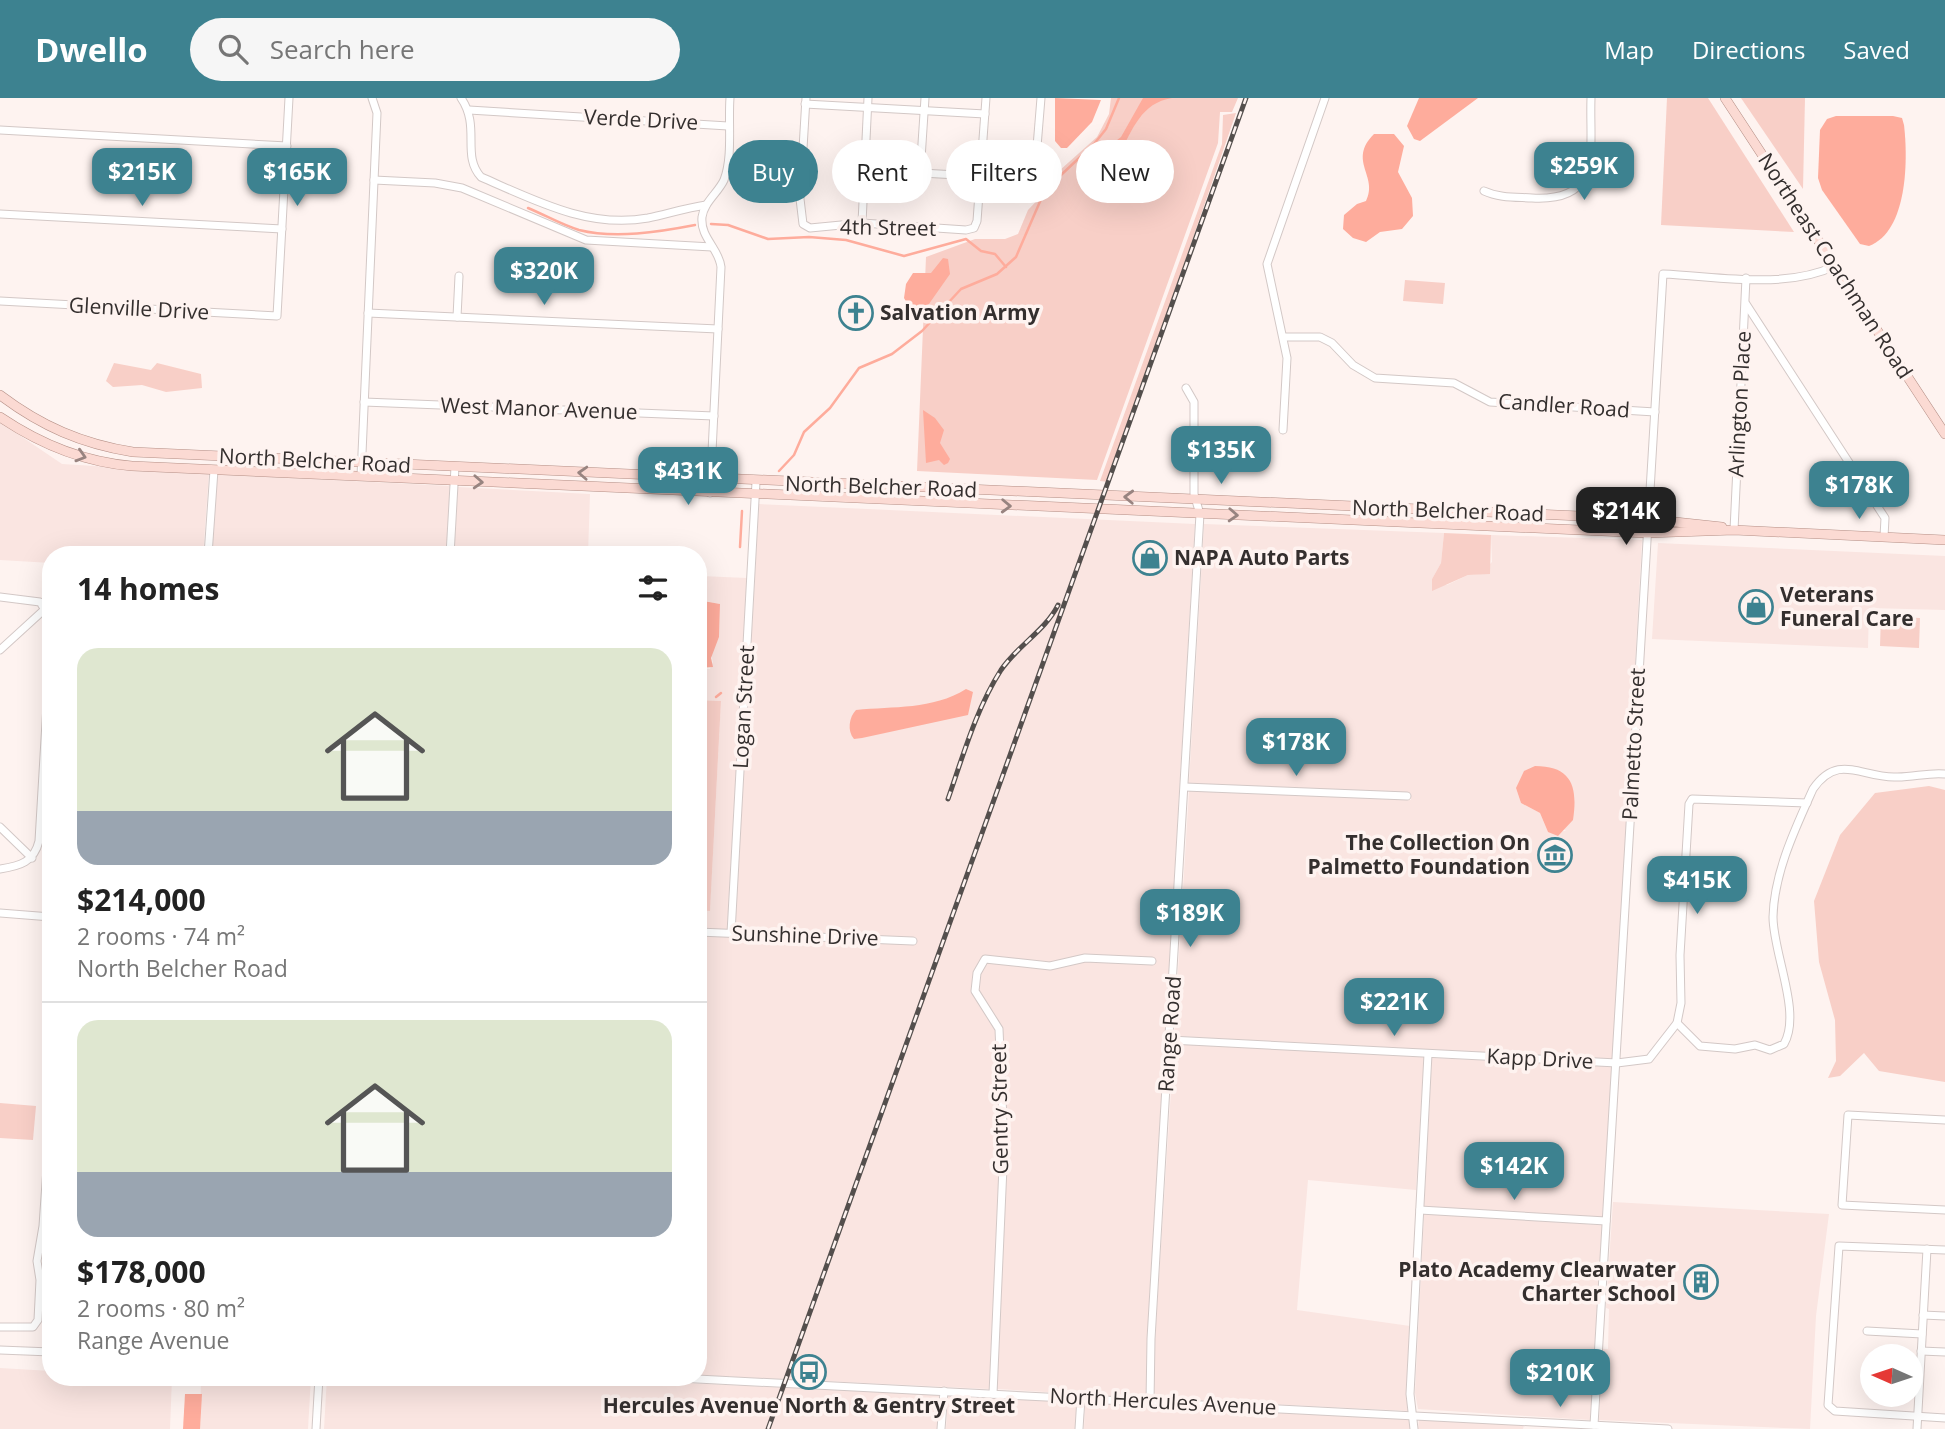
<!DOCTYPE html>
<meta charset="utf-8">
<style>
:root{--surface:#fff;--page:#f6f6f6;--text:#222;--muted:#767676;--line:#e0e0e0;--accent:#3d8290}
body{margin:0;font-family:"Open Sans",sans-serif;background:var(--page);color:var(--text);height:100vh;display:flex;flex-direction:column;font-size:26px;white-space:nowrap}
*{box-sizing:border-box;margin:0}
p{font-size:23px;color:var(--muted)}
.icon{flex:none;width:38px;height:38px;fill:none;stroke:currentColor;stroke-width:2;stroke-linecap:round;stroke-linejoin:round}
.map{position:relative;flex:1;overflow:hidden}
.side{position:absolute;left:42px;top:448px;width:665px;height:840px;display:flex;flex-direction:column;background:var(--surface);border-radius:28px;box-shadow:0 7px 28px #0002}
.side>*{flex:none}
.top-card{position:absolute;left:728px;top:42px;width:665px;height:63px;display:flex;gap:14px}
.needle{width:46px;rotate:273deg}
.tools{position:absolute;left:1860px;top:1246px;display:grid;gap:14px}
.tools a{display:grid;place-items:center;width:63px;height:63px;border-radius:50%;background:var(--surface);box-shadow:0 7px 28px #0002;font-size:35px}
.price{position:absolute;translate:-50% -60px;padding:0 16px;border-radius:14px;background:var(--accent);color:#fff;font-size:23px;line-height:46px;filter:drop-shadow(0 2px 4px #0008)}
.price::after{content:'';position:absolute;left:50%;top:42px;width:21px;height:16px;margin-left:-10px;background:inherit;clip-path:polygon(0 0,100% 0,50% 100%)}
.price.selected{background:#222;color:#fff}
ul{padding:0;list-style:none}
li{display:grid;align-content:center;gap:14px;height:371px;padding:0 35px}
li+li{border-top:2px solid var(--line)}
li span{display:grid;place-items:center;height:217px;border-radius:21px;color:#555}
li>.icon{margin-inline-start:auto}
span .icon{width:126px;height:126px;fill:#fffc;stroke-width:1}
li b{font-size:30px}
h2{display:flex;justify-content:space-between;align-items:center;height:84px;padding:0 35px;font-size:30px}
.chip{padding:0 24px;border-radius:32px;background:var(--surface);box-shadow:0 7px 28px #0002;font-size:24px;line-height:63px}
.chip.selected{background:var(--accent);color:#fff}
header{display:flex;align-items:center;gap:42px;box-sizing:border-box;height:98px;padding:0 35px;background:var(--accent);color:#fff}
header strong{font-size:33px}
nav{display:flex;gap:38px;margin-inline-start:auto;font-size:24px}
.search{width:490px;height:63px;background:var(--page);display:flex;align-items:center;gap:18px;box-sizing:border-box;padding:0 24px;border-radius:38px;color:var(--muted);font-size:26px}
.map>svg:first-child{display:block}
</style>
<header>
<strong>Dwello</strong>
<div class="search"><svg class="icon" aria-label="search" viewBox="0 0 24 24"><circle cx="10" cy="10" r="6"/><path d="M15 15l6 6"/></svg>Search here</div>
<nav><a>Map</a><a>Directions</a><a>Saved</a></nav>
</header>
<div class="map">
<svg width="1945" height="1331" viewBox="0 0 1945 1331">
<rect width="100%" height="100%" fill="#fef3f0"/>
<g fill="#fae5e1" fill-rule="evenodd">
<path d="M 0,324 L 62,366 L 209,375 L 203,457 L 51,457 L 51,465 L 0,462 Z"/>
<path d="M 217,376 L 450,388 L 446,457 L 212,457 Z"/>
<path d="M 458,389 L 590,396 L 588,457 L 454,457 Z"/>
<path d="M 759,406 L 1195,426 L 1147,1241 L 1146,1300 L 997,1291 L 1008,1046 L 1005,992 L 997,992 L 1000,1046 L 989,1291 L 698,1277 L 698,838 L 917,846 L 916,839 L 735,832 Z"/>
<path d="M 1204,426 L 1444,435 L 1441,465 L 1432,481 L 1447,487 L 1468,477 L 1480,476 L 1492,464 L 1491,437 L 1642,442 L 1613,961 L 1174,938 L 1189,693 L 1411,702 L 1411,695 L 1189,685 ZM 1516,690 L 1566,733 L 1548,734 L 1540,715 L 1521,705 Z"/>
<path d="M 1658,445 L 1945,458 L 1945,512 L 1869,510 L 1868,550 L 1652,541 Z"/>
<path d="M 701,478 L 747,480 L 727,831 L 698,831 L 698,812 L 710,812 L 721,603 L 698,602 L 698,570 L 710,571 L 713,564 L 711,556 L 719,539 L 720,506 L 700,502 Z"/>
<path d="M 1174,946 L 1424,959 L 1416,1092 L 1308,1082 L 1297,1212 L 1410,1228 L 1406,1295 L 1409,1313 L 1154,1300 L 1155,1241 Z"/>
<path d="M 1432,960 L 1613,968 L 1602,1119 L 1424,1109 Z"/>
<path d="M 1613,1104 L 1829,1116 L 1816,1218 L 1810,1331 L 1599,1322 L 1603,1251 L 1608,1251 L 1609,1211 L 1606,1210 Z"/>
<path d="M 1424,1116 L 1602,1127 L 1590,1322 L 1418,1311 L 1415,1295 Z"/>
<path d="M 51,1117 L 51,1237 L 43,1237 Z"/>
<path d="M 0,1270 L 51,1273 L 51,1279 L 172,1279 L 170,1331 L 0,1331 Z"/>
<path d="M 201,1279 L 311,1279 L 308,1331 L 200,1331 Z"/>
<path d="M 327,1279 L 579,1280 L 939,1297 L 937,1331 L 324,1331 Z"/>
<path d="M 948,1297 L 1077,1304 L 1075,1331 L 946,1331 Z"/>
<path d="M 1085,1304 L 1410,1321 L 1410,1331 L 1084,1331 Z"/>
<path d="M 1419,1321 L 1524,1327 L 1523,1331 L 1418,1331 Z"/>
</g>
<g fill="#f8cfc7">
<path d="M 1111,0 L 1238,0 L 1232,14 L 1220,14 L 1218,45 L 1097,382 L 917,373 L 926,159 L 975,141 L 1005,141 L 1018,136 L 1028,112 L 1047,92 L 1059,73 L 1097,39 L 1109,16 Z"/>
<path d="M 1667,0 L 1708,0 L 1794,134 L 1661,127 Z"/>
<path d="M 1741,0 L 1805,0 L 1803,91 Z"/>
<path d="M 1236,15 L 1109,384 L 1100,383 L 1222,46 L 1223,17 Z"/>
<path d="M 1405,182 L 1445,185 L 1443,206 L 1403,203 Z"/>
<path d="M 114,265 L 151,272 L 157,265 L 201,276 L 202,290 L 166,294 L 142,287 L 113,289 L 106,283 Z"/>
<path d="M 1444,435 L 1491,437 L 1490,476 L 1468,477 L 1432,493 L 1432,481 L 1441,465 Z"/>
<path d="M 1881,518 L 1920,520 L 1919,550 L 1880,548 Z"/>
<path d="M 698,602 L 721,603 L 710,813 L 698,812 Z"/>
<path d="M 1929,688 L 1945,692 L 1945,984 L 1879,973 L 1864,955 L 1840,978 L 1828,980 L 1836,963 L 1835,922 L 1819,864 L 1814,803 L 1840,737 L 1875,695 Z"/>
<path d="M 0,1005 L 36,1008 L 33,1042 L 0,1040 Z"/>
</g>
<g fill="#feac9c">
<path d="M 1055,0 L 1101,2 L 1092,24 L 1067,50 L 1061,50 L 1055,43 Z"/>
<path d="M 1143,0 L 1172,0 C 1141,5 1133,31 1119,57 L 1113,62 L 1109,76 L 1096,78 L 1090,68 L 1091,62 L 1121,39 Z"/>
<path d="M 1419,0 L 1478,0 L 1420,43 L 1414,41 L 1407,28 Z"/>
<path d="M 1836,18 L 1893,18 L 1902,20 L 1904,27 C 1908,61 1908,133 1869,148 L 1860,146 L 1822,92 L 1818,80 L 1820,32 L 1827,21 Z"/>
<path d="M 1374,36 L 1394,36 L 1404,48 L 1398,74 L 1412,100 L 1413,118 L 1402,131 L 1380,134 L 1366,144 L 1353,140 L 1343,131 L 1344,117 L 1357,106 L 1366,103 C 1379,78 1347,63 1374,36 Z"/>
<path d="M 943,160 L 948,161 L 950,176 L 917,223 L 904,200 L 906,186 L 913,175 L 931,175 Z"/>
<path d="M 923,312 L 935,320 L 944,332 L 940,345 L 950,361 L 948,365 L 944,367 L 939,362 L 926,365 Z"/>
<path d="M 698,502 L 720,506 L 719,539 L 711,560 L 713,569 L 698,570 Z"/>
<path d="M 966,591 L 973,594 L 968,617 L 862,640 L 854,641 C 847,633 849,619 856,612 C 894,608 932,612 966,591 Z"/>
<path d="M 1535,668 C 1572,668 1578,689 1573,722 L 1558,738 L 1548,734 L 1540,715 L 1521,705 L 1516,690 L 1524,673 Z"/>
<path d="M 185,1296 L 202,1296 L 200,1331 L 183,1331 Z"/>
</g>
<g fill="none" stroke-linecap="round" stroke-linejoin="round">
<g stroke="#feac9c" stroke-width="2.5">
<path d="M 528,110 C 545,117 562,127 579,132 C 615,141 659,134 695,127"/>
<path d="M 711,126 L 728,127 L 768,141 L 809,139 L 846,142 L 904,158 L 966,141 L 981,153 L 995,156 L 1006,169"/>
<path d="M 779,373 L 794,357 L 804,334 L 830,310 L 859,270 L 892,256 L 922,233 L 961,191 L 997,176 L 1016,159 L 1045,92 L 1094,46 L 1106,31 L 1119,0"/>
<path d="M 740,449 L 742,413"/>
<path d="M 716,599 L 721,595"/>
</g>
<g stroke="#d3c8c6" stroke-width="9">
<g id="minor">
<path d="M 461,0 C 481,29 461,57 481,79 C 534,102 588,131 648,120 C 667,116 686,110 706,107"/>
<path d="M 806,0 L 800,101 L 803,126 L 810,130 L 862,125 L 966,132 L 974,130 L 977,123 L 986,0"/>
<path d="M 805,6 L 985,16"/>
<path d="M 469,12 L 728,28"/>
<path d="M 0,32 L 287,48"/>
<path d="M 865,72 L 1031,81 L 1035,73 L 1041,0"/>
<path d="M 920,76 L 925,0"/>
<path d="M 374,82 L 435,85 L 462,90 L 586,142 L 712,149"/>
<path d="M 1484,93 C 1499,100 1516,99 1532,100 C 1604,104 1589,53 1591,0"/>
<path d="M 0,116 L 282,131"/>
<path d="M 862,125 L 868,0"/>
<path d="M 0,203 L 277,218 L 289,0"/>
<path d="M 1746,206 L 1885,420 L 1884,439"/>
<path d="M 368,215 L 718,231"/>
<path d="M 457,219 L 459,178"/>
<path d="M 1284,239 L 1320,239 L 1332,245 L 1353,267 L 1375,280 L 1454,285 L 1490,304 L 1655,314"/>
<path d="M 364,304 L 714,318"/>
<path d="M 1283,332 L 1287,260 L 1267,166 L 1325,0"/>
<path d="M 361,378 L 377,15 L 372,0"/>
<path d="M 710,395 L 721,169 C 719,150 700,140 702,119 C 704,104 718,95 724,82 C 733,59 728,25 730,0"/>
<path d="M 1734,432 L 1746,180"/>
<path d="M 208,457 L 214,372"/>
<path d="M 450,457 L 455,369"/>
<path d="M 0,499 L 40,504 L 51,521"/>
<path d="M 0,552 L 46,510"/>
<path d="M 1185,689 L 1407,698"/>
<path d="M 0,729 L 32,760"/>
<path d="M 0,771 C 20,768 34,764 39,743 L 51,539"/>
<path d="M 0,815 L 51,819"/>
<path d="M 698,834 L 913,843"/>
<path d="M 731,835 L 756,384"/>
<path d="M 1677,925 L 1700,948 L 1735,951 L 1755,947 L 1770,952 L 1784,946 C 1802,915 1773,855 1773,819 C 1774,775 1795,731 1813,691 C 1838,655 1860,679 1894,679 C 1912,680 1928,674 1945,676"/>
<path d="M 1170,942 L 1617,965 L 1649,961 L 1677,925 L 1681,905 L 1680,857 L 1689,706 L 1692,701 L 1807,705"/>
<path d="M 1945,1022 L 1848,1017 L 1842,1107 L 1945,1112"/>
<path d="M 1420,1112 L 1606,1123"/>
<path d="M 1945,1152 L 1839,1148 L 1828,1307 L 1835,1313 L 1945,1320"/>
<path d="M 1923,1217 L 1945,1218"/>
<path d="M 0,1229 L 33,1229 L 38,1222 L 40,1182 L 37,1163 L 43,1128 L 51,1012"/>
<path d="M 1867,1233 L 1922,1236"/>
<path d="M 0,1252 L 51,1254"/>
<path d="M 1921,1253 L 1945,1254"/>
<path d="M 659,1279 L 1668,1331"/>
<path d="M 993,1296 L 1004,1046 L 999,931 L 975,893 L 977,875 L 985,861 L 1050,868 L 1085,860 L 1152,863"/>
<path d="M 1150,1304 L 1151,1241 L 1200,416 L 1194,396 L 1194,304 L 1186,290"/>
<path d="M 1594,1327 L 1663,176 C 1717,178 1784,192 1835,168"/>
<path d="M 316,1331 L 319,1279"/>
<path d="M 941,1331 L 944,1293"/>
<path d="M 1079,1331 L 1081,1300"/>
<path d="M 1414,1331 L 1410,1296 L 1428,956"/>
<path d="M 1917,1331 L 1927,1151"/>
</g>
</g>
<g stroke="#b48f86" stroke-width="10">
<g id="major">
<path d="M 1725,0 L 1945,336"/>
<path d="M 0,297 C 41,328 82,346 133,354 L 1647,421 L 1722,429"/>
<path d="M 0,319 C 40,346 83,364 132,368 L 1647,435 L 1734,432 L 1945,442"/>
</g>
</g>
<use href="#minor" stroke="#fff" stroke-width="7"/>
<use href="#major" stroke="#fbdad3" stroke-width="9"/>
<g stroke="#544f4d" stroke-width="5">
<g id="rail">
<path d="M 948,701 C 963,658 976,611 1001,572 C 1018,547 1045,533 1058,507"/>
<path d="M 768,1331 L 1246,0"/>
</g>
</g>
<use href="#rail" stroke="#fef3f0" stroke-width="2.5" stroke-dasharray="8" stroke-linecap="butt"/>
</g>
<defs><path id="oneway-chevron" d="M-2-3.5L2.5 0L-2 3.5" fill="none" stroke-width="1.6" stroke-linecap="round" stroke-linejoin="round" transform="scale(1.75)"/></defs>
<g stroke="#988480">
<use href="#oneway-chevron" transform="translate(81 358) rotate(17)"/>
<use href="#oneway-chevron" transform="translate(583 375) rotate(-177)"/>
<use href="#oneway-chevron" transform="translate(478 384) rotate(3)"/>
<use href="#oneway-chevron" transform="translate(1129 399) rotate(-178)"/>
<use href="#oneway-chevron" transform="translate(1006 408) rotate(2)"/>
<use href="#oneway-chevron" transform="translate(1233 417) rotate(3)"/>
</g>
<defs>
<g id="church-ring" transform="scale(1.75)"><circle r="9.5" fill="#fef3f0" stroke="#3d8290" stroke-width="1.5"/><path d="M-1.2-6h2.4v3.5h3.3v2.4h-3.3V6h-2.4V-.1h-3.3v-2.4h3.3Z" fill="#3d8290"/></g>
<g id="shop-ring" transform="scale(1.75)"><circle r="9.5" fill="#fef3f0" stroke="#3d8290" stroke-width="1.5"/><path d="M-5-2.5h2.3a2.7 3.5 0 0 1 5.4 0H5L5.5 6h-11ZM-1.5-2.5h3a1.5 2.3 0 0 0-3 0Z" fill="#3d8290"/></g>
<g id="museum-ring" transform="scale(1.75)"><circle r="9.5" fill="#fef3f0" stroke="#3d8290" stroke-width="1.5"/><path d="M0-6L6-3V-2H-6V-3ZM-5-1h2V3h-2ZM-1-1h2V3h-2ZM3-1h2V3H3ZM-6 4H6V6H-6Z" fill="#3d8290"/></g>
<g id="building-ring" transform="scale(1.75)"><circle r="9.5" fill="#fef3f0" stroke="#3d8290" stroke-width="1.5"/><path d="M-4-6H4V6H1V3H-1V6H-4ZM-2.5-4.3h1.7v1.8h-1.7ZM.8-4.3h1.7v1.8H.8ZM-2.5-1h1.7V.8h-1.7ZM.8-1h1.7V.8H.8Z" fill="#3d8290"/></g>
<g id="bus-ring" transform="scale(1.75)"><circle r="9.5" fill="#fef3f0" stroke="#3d8290" stroke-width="1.5"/><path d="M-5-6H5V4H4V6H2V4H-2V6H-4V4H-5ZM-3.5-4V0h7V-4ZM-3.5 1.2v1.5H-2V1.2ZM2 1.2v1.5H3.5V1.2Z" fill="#3d8290"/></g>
</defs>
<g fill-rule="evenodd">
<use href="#church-ring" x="856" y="215"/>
<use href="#shop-ring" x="1150" y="460"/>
<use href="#shop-ring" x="1756" y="509"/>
<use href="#museum-ring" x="1555" y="757"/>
<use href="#building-ring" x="1701" y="1184"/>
<use href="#bus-ring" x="809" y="1274"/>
</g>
<g text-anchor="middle" stroke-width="7" stroke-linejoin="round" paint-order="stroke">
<g font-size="21" fill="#342f2e" stroke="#fef3f0">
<text transform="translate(641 22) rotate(3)" y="7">Verde Drive</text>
<text transform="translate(888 130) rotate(1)" y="7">4th Street</text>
<text transform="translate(1835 168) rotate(57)" y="7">Northeast Coachman Road</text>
<text transform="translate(139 211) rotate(3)" y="7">Glenville Drive</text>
<text transform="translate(1740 306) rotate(-87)" y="7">Arlington Place</text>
<text transform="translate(1564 308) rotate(4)" y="7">Candler Road</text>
<text transform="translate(539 311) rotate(2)" y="7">West Manor Avenue</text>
<text transform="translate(315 363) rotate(3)" y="7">North Belcher Road</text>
<text transform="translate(881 389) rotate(2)" y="7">North Belcher Road</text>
<text transform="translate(1448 413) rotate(2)" y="7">North Belcher Road</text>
<text transform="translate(744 609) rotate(-87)" y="7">Logan Street</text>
<text transform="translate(1634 646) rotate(-87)" y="7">Palmetto Street</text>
<text transform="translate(805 838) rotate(2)" y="7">Sunshine Drive</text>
<text transform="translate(1170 936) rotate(-86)" y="7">Range Road</text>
<text transform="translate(1540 961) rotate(3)" y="7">Kapp Drive</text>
<text transform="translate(1000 1011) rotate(-91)" y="7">Gentry Street</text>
<text transform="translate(1163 1304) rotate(3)" y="7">North Hercules Avenue</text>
</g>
<g font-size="21" font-weight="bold" fill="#342f2e" stroke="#fef3f0" text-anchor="start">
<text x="880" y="222">Salvation Army</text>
<text x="1174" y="467">NAPA Auto Parts</text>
<text x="1780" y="504">Veterans<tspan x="1780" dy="24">Funeral Care</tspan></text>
<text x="1530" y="752" text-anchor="end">The Collection On<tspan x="1530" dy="24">Palmetto Foundation</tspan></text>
<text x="1676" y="1179" text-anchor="end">Plato Academy Clearwater<tspan x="1676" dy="24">Charter School</tspan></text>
<text x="809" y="1315" text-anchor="middle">Hercules Avenue North &amp; Gentry Street</text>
</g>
</g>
</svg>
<div class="tools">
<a><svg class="needle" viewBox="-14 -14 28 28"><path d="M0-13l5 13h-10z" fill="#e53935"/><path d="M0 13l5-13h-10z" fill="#767676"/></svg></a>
</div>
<b class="price" style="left:1584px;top:104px">$259K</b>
<b class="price" style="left:142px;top:110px">$215K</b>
<b class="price" style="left:297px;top:110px">$165K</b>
<b class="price" style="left:544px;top:209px">$320K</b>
<b class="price" style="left:1221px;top:388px">$135K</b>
<b class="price" style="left:688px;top:409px">$431K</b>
<b class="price" style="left:1859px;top:423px">$178K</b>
<b class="price selected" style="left:1626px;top:449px">$214K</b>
<b class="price" style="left:1296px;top:680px">$178K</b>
<b class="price" style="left:1697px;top:818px">$415K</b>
<b class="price" style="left:1190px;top:851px">$189K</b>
<b class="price" style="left:1394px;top:940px">$221K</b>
<b class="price" style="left:1514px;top:1104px">$142K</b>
<b class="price" style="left:1560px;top:1311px">$210K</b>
<div class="top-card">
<a class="chip selected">Buy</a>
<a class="chip">Rent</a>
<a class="chip">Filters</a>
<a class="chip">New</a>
</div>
<section class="side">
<h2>14 homes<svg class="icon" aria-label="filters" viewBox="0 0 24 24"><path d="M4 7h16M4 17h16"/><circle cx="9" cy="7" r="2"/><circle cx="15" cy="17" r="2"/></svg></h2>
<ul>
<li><span style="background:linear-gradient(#dfe7d0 75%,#9aa5b1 0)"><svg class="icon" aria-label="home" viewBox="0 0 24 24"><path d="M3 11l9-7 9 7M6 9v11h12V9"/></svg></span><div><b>$214,000</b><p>2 rooms · 74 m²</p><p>North Belcher Road</p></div></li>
<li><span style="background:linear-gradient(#dfe7d0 70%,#9aa5b1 0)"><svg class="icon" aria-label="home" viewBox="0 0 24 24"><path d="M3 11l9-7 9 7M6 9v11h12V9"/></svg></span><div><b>$178,000</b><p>2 rooms · 80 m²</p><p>Range Avenue</p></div></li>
</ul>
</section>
</div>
